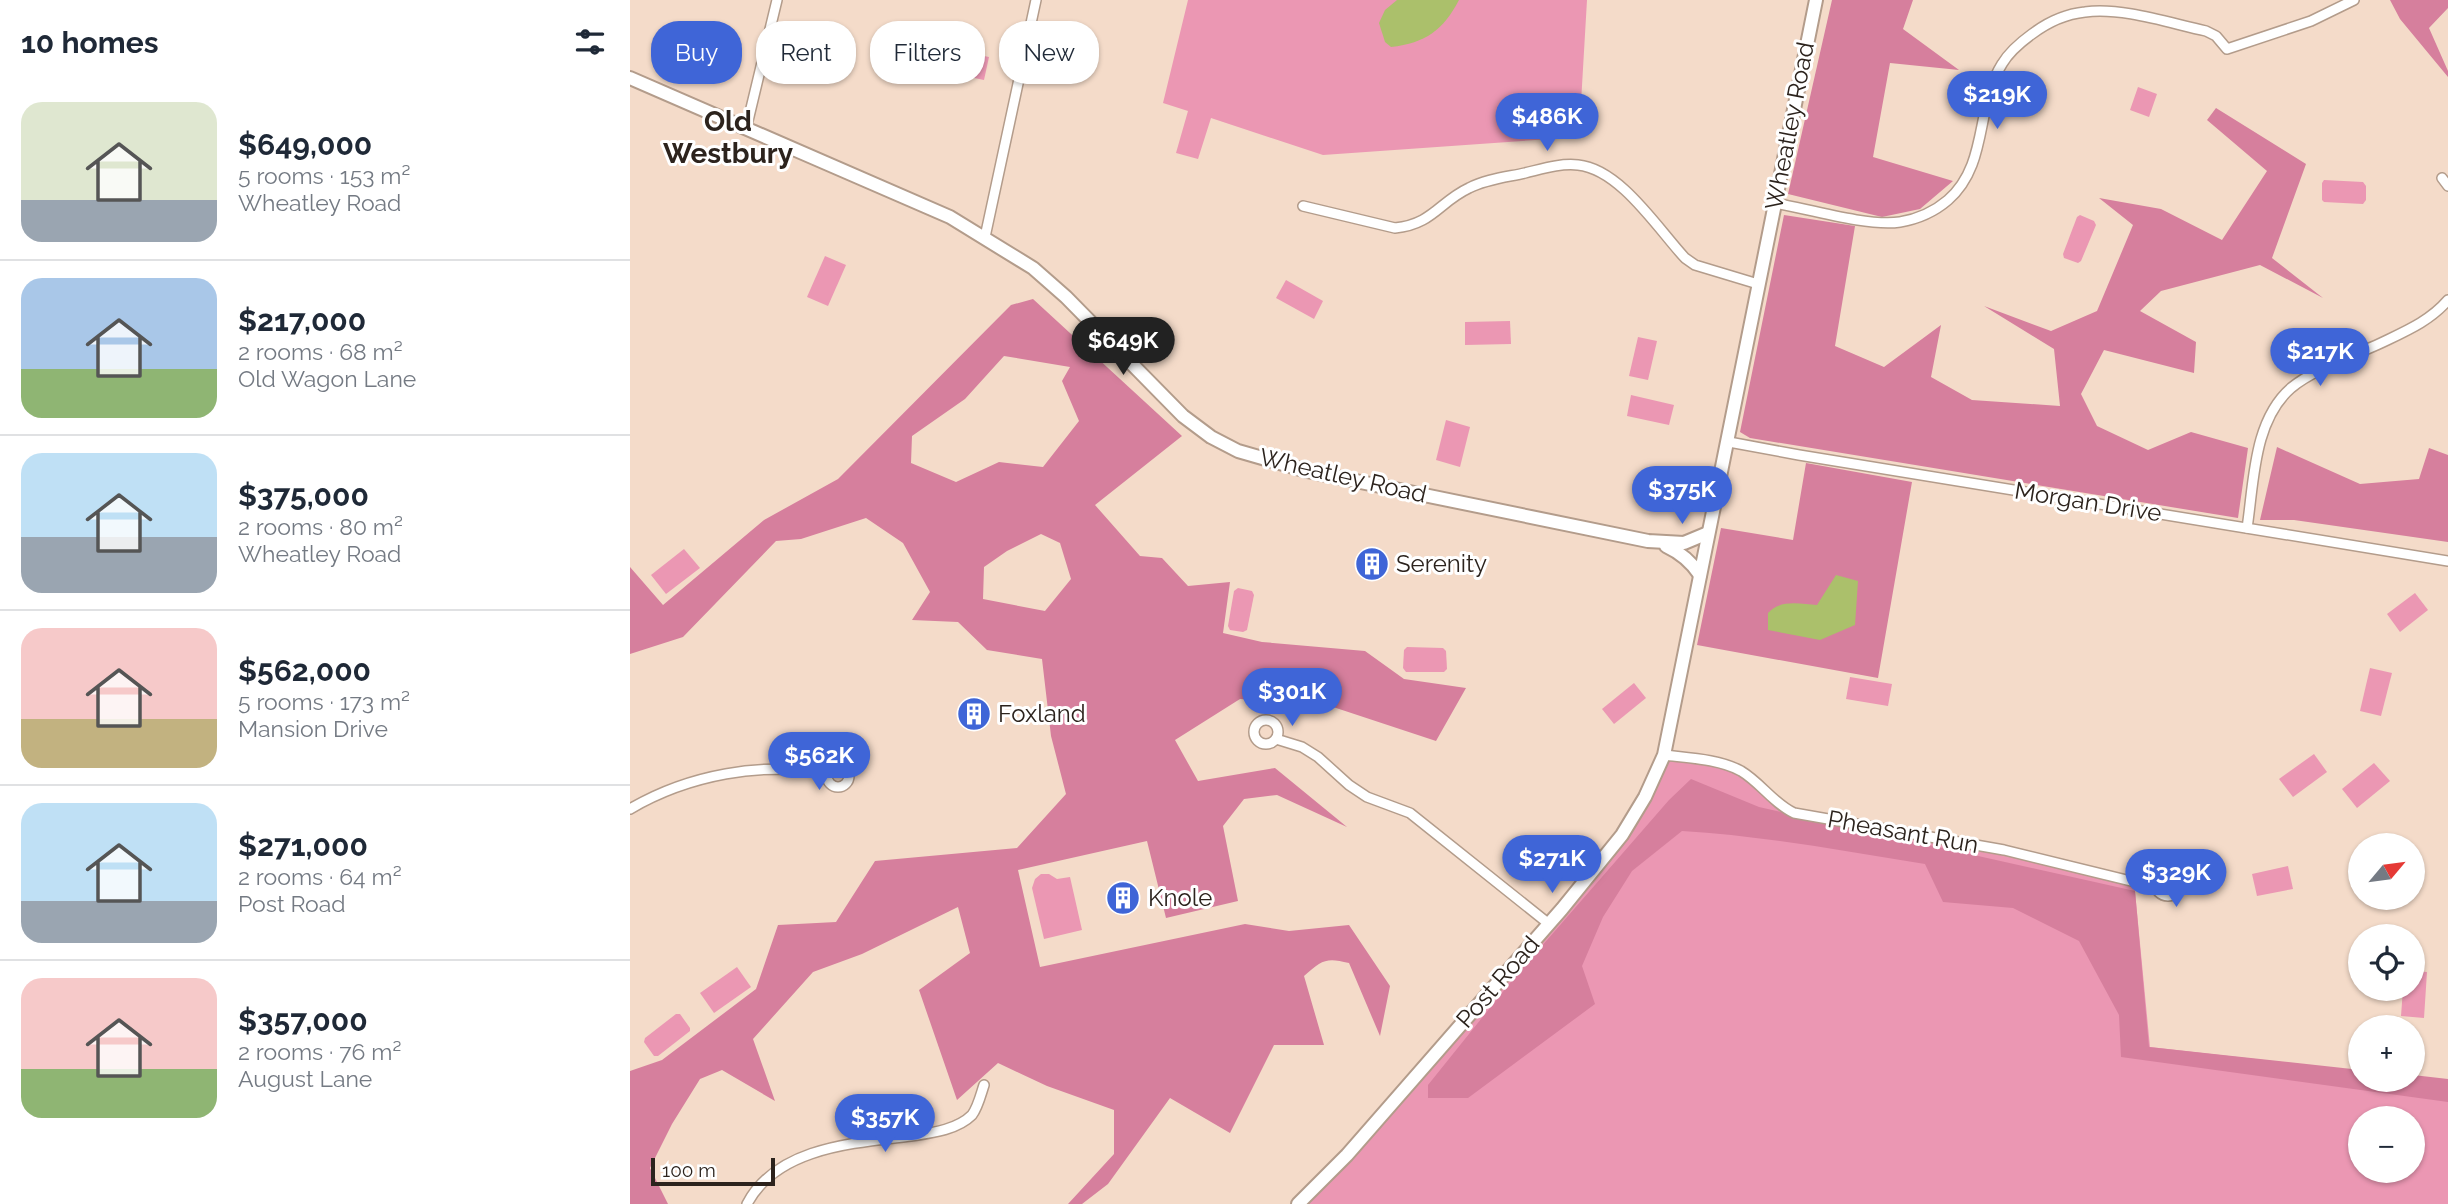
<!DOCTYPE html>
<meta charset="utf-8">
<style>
:root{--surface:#fff;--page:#f2f2f3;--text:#1f2937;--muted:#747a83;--line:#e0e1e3;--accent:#3f65d7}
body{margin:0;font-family:Raleway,sans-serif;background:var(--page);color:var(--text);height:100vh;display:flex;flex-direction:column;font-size:26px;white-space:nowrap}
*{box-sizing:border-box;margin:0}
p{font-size:23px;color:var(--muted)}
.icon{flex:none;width:38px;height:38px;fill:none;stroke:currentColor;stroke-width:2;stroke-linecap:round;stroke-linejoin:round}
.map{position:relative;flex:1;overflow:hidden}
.side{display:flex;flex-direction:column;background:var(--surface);width:630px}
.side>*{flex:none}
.hud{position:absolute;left:21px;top:21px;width:665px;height:63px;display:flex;gap:14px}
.needle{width:46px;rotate:61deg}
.fabs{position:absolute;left:1718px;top:833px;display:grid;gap:14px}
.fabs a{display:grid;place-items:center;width:77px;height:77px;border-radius:50%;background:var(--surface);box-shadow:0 2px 5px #0004;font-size:35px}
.scale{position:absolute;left:21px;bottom:18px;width:124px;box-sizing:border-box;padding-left:7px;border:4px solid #2c231d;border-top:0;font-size:19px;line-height:24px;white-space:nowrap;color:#2c231d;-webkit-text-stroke:5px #fff;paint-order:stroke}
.price{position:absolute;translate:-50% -60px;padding:0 16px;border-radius:24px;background:var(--accent);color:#fff;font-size:23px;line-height:46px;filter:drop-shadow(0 2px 4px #0008)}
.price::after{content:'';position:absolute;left:50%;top:42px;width:21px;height:16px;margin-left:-10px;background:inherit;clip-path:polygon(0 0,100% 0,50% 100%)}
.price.current{background:#222;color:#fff}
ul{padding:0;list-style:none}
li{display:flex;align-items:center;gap:21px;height:175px;padding:0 21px}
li+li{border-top:2px solid var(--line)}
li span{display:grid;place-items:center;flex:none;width:196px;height:140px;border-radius:21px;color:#555}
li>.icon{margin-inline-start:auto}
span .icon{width:84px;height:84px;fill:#fffc;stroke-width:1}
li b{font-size:30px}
h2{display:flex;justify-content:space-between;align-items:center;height:84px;padding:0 21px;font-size:30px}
.chip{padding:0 24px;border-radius:28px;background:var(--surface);box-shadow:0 2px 5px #0004;font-size:24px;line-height:63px}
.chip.current{background:var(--accent);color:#fff}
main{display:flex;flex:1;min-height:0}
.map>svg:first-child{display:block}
</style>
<main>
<section class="side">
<h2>10 homes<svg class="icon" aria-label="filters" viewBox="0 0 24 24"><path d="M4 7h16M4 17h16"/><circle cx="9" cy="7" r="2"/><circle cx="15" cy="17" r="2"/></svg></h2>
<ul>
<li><span style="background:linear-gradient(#dfe7d0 70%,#9aa5b1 0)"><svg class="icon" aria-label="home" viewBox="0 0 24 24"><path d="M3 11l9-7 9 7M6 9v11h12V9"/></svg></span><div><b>$649,000</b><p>5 rooms · 153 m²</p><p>Wheatley Road</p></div></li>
<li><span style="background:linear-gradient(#a9c7e8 65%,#8fb573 0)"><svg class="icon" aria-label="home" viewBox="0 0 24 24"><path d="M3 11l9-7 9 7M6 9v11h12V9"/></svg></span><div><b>$217,000</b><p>2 rooms · 68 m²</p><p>Old Wagon Lane</p></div></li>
<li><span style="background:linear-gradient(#bfe0f5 60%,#9aa5b1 0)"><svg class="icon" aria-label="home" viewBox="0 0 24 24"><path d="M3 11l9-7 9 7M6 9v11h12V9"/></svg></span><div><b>$375,000</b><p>2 rooms · 80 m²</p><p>Wheatley Road</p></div></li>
<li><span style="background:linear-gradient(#f6c9c9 65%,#c2b280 0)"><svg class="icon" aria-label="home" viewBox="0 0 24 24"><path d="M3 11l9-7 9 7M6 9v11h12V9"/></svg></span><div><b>$562,000</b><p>5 rooms · 173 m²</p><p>Mansion Drive</p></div></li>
<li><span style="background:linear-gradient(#bfe0f5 70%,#9aa5b1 0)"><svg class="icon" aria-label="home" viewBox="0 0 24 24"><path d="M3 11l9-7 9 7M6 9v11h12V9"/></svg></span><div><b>$271,000</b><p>2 rooms · 64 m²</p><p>Post Road</p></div></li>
<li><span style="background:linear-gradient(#f6c9c9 65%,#8fb573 0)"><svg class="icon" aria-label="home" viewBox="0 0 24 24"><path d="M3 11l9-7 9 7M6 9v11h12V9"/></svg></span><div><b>$357,000</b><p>2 rooms · 76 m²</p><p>August Lane</p></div></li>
</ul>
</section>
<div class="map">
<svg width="1818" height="1204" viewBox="0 0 1818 1204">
<rect width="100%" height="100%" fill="#f4dbc9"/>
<g fill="#eb97b3" fill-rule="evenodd">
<path d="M 558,0 L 957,0 L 949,137 L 693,155 L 581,118 L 568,159 L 546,153 L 558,111 L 533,103 Z"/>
<path d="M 316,48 L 359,57 L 354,80 L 311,71 Z"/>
<path d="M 1508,87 L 1527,94 L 1519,117 L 1500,110 Z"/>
<path d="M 1694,180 L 1733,182 L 1736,186 L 1736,200 L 1733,204 L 1694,202 L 1692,200 L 1692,183 Z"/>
<path d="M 1450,215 L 1464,221 L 1466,225 L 1451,261 L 1448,263 L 1434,258 L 1433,254 L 1447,217 Z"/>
<path d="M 195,256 L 216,265 L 198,306 L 177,297 Z"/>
<path d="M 656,280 L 693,301 L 684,319 L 646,298 Z"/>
<path d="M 880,321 L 881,344 L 835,345 L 835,322 Z"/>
<path d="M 1008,337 L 1027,341 L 1018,380 L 999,376 Z"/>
<path d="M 1001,395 L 1044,405 L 1039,425 L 997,416 Z"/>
<path d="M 816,420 L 840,427 L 830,467 L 806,460 Z"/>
<path d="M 54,549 L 70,568 L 36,594 L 21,575 Z"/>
<path d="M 608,588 L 622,591 L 624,595 L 617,630 L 613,632 L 600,630 L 598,626 L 604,591 Z"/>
<path d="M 1785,593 L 1798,610 L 1770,632 L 1757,614 Z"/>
<path d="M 777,647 L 813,648 L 816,651 L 817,669 L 814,672 L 776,672 L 773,668 L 774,650 Z"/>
<path d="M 1740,668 L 1762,673 L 1751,716 L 1730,711 Z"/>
<path d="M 1220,677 L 1262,684 L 1258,706 L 1216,699 Z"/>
<path d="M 1004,683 L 1016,698 L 984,724 L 972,709 Z"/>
<path d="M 1684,754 L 1697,772 L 1663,797 L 1649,779 Z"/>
<path d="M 1034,755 L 1109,770 L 1151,807 L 1374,850 L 1504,881 L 1520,1047 L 1731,1071 L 1731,1080 L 1818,1082 L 1818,1204 L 668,1204 L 992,835 ZM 1731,1118 L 1783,1118 L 1783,1171 L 1731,1171 Z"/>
<path d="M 1744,763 L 1760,781 L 1727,808 L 1712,789 Z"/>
<path d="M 1658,866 L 1663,889 L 1627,896 L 1622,874 Z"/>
<path d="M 411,874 L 419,874 L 427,879 L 440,877 L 452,930 L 414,939 L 402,888 L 405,879 Z"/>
<path d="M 107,967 L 121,987 L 84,1013 L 70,993 Z"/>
<path d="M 1783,971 L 1797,972 L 1794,1018 L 1771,1016 L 1773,989 L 1783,989 Z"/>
<path d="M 46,1014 L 50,1014 L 60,1028 L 60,1031 L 28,1056 L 24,1056 L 14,1042 L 15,1038 Z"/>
</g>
<g fill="#d67f9d" fill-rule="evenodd">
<path d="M 1202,0 L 1283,0 L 1273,29 L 1329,70 L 1260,63 L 1243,157 L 1323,181 L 1290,209 L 1252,217 L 1158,194 Z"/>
<path d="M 1760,0 L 1818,0 L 1818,8 L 1799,28 L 1818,71 L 1818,77 L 1770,19 Z"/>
<path d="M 1586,108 L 1676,164 L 1642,258 L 1693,298 L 1630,265 L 1531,291 L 1510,311 L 1566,342 L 1564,373 L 1474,350 L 1451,394 L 1467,426 L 1518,450 L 1561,432 L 1618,448 L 1608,518 L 1120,438 L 1110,432 L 1154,215 L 1225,226 L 1205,346 L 1254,367 L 1311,325 L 1301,377 L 1342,400 L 1430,406 L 1424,349 L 1354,306 L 1421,331 L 1467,311 L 1503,225 L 1469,198 L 1531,209 L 1592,240 L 1637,171 L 1577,120 Z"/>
<path d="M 403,299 L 552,436 L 465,505 L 510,556 L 532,558 L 558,586 L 600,582 L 593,633 L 632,642 L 735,651 L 774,679 L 836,688 L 806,741 L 694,704 L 610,699 L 545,740 L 568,781 L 645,768 L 717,827 L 647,795 L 614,799 L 593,826 L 608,901 L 536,918 L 517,841 L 388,870 L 410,967 L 615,924 L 659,931 L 719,925 L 760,986 L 750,1036 L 719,963 C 696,957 692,960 674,976 L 694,1045 L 644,1045 L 600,1133 L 540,1098 L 478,1184 L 452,1204 L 438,1204 L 484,1154 L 484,1110 L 417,1086 L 368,1063 L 327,1100 L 289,990 L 340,953 L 328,907 L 232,954 L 183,972 L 123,1039 L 145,1101 L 92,1070 L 70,1079 L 42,1124 L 20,1168 L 38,1204 L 0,1204 L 0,1071 L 32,1060 L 126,989 L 148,925 L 206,922 L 245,861 L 387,848 L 436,794 L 421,736 L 412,659 L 357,650 L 328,622 L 282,620 L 300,592 L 273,543 L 236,518 L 171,539 L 146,541 L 53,637 L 0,654 L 0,567 L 33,605 L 134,520 L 208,479 L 381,305 ZM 374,356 L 440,367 L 432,381 L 449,421 L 413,467 L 369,462 L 326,482 L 281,463 L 282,436 L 335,399 ZM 411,534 L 430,543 L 441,579 L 415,611 L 353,599 L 354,567 L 377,551 Z"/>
<path d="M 1647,447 L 1730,484 L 1789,479 L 1799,448 L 1818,455 L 1818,542 L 1664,520 L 1630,520 Z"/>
<path d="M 1176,463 L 1282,482 L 1248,678 L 1067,645 L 1091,528 L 1163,540 Z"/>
<path d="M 1061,779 L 1129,807 L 1505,891 L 1519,1047 L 1731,1070 L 1731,1080 L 1783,1080 L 1783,1075 L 1818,1079 L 1818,1102 L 1491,1057 L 1489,1015 L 1449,941 L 1383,908 L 1313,902 L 1295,864 C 1214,851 1134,836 1052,831 L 1002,871 L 973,917 L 952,966 L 965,1004 L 838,1098 L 798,1098 L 798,1085 L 884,978 L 1039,800 Z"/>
</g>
<g fill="#abc06b">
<path d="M 767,0 L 829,0 C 813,30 796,43 761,47 L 755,42 L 749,23 L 755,10 Z"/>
<path d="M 1206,575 L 1228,581 L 1225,625 L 1190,640 L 1138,630 L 1138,613 C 1150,599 1171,604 1187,605 Z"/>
</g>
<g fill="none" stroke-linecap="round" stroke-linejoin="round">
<g stroke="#b39c8b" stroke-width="12">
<g id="street">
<path d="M 116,129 L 147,0"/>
<path d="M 1812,178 L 1818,186"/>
<path d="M 1145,203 C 1178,209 1239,227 1270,222 C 1288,219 1304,212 1318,200 C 1359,164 1345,107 1372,64 C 1379,52 1391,42 1402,34 C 1418,22 1435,14 1455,12 C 1492,7 1539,23 1576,31 L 1586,36 L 1597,49 L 1681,21 L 1724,0"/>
<path d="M 673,206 L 765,228 C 803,224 809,202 839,188 C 856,179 877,177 895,173 C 912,169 930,163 948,165 C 990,169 1028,229 1055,258 L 1065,265 L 1128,284"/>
<path d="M 355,237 L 406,0"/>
<path d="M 1099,442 L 1169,455 L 1818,561"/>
<path d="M 1617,528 C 1624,483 1623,421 1661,388 C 1684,369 1723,356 1751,343 C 1776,331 1800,321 1818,300"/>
<circle cx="636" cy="732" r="12"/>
<path d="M 646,739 L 672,747 L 688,757 L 719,785 L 737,797 L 780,813 L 919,924"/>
<path d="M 1034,755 C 1059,758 1089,759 1111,771 C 1131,783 1143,803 1164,813 L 1374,850 L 1509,883 L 1524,883"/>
<circle cx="208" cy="776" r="11"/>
<path d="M 0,809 C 58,775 132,761 198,774"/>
<circle cx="1538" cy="883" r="13"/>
<path d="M 117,1204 C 147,1147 224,1143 281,1136 C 301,1133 327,1130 342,1115 C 348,1107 351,1094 354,1085"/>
</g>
</g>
<g stroke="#b39c8b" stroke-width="16">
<g id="secondary">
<path d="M 0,78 L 320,217 L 403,268 L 436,297 L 553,416 L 581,437 L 608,451 L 677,471 L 1018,541 L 1054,543 L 1078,533"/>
<path d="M 1036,546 C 1051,553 1061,561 1070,575"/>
<path d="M 668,1204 L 717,1155 L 932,909 L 992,835 L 1015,797 L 1034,755 L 1186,0"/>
</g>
</g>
<use href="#street" stroke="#fff" stroke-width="9"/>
<use href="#secondary" stroke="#fff" stroke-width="12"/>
</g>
<defs>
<g id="building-disc" transform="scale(1.75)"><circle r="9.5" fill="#3f65d7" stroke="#fff"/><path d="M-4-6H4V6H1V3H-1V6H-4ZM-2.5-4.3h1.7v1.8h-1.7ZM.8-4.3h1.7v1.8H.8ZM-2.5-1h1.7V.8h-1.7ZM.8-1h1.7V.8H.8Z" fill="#fff"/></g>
</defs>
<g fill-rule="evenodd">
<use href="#building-disc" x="742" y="564"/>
<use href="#building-disc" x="344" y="714"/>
<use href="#building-disc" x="493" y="898"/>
</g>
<g text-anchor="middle" stroke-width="6" stroke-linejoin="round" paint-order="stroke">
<g font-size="24" fill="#2c231d" stroke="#fff">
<text transform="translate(1160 126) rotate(-79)" y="8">Wheatley Road</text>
<text transform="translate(713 476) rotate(13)" y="8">Wheatley Road</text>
<text transform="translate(1458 502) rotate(9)" y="8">Morgan Drive</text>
<text transform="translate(1273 832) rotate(10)" y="8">Pheasant Run</text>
<text transform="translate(868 982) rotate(-49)" y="8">Post Road</text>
</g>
<g font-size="24" fill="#2c231d" stroke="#fff" text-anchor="start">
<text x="766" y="572">Serenity</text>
<text x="368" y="722">Foxland</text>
<text x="518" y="906">Knole</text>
</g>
<g font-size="28" font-weight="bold" fill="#2c231d" stroke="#fff">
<text x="98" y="131">Old<tspan x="98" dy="32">Westbury</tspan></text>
</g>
</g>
</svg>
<div class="fabs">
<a><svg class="needle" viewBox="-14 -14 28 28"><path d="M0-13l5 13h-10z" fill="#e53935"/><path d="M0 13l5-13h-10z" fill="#747a83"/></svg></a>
<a><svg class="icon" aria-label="locate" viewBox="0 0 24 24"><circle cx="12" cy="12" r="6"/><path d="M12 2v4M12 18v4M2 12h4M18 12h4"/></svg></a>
<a>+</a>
<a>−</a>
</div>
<div class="scale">100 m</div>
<b class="price" style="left:1367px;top:131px">$219K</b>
<b class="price" style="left:917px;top:153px">$486K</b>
<b class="price current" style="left:493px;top:377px">$649K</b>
<b class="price" style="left:1690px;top:388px">$217K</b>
<b class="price" style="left:1052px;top:526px">$375K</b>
<b class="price" style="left:662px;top:728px">$301K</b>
<b class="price" style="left:189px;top:792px">$562K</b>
<b class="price" style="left:922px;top:895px">$271K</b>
<b class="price" style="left:1546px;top:909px">$329K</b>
<b class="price" style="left:255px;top:1154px">$357K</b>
<div class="hud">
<a class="chip current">Buy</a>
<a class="chip">Rent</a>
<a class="chip">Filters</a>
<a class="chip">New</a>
</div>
</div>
</main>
